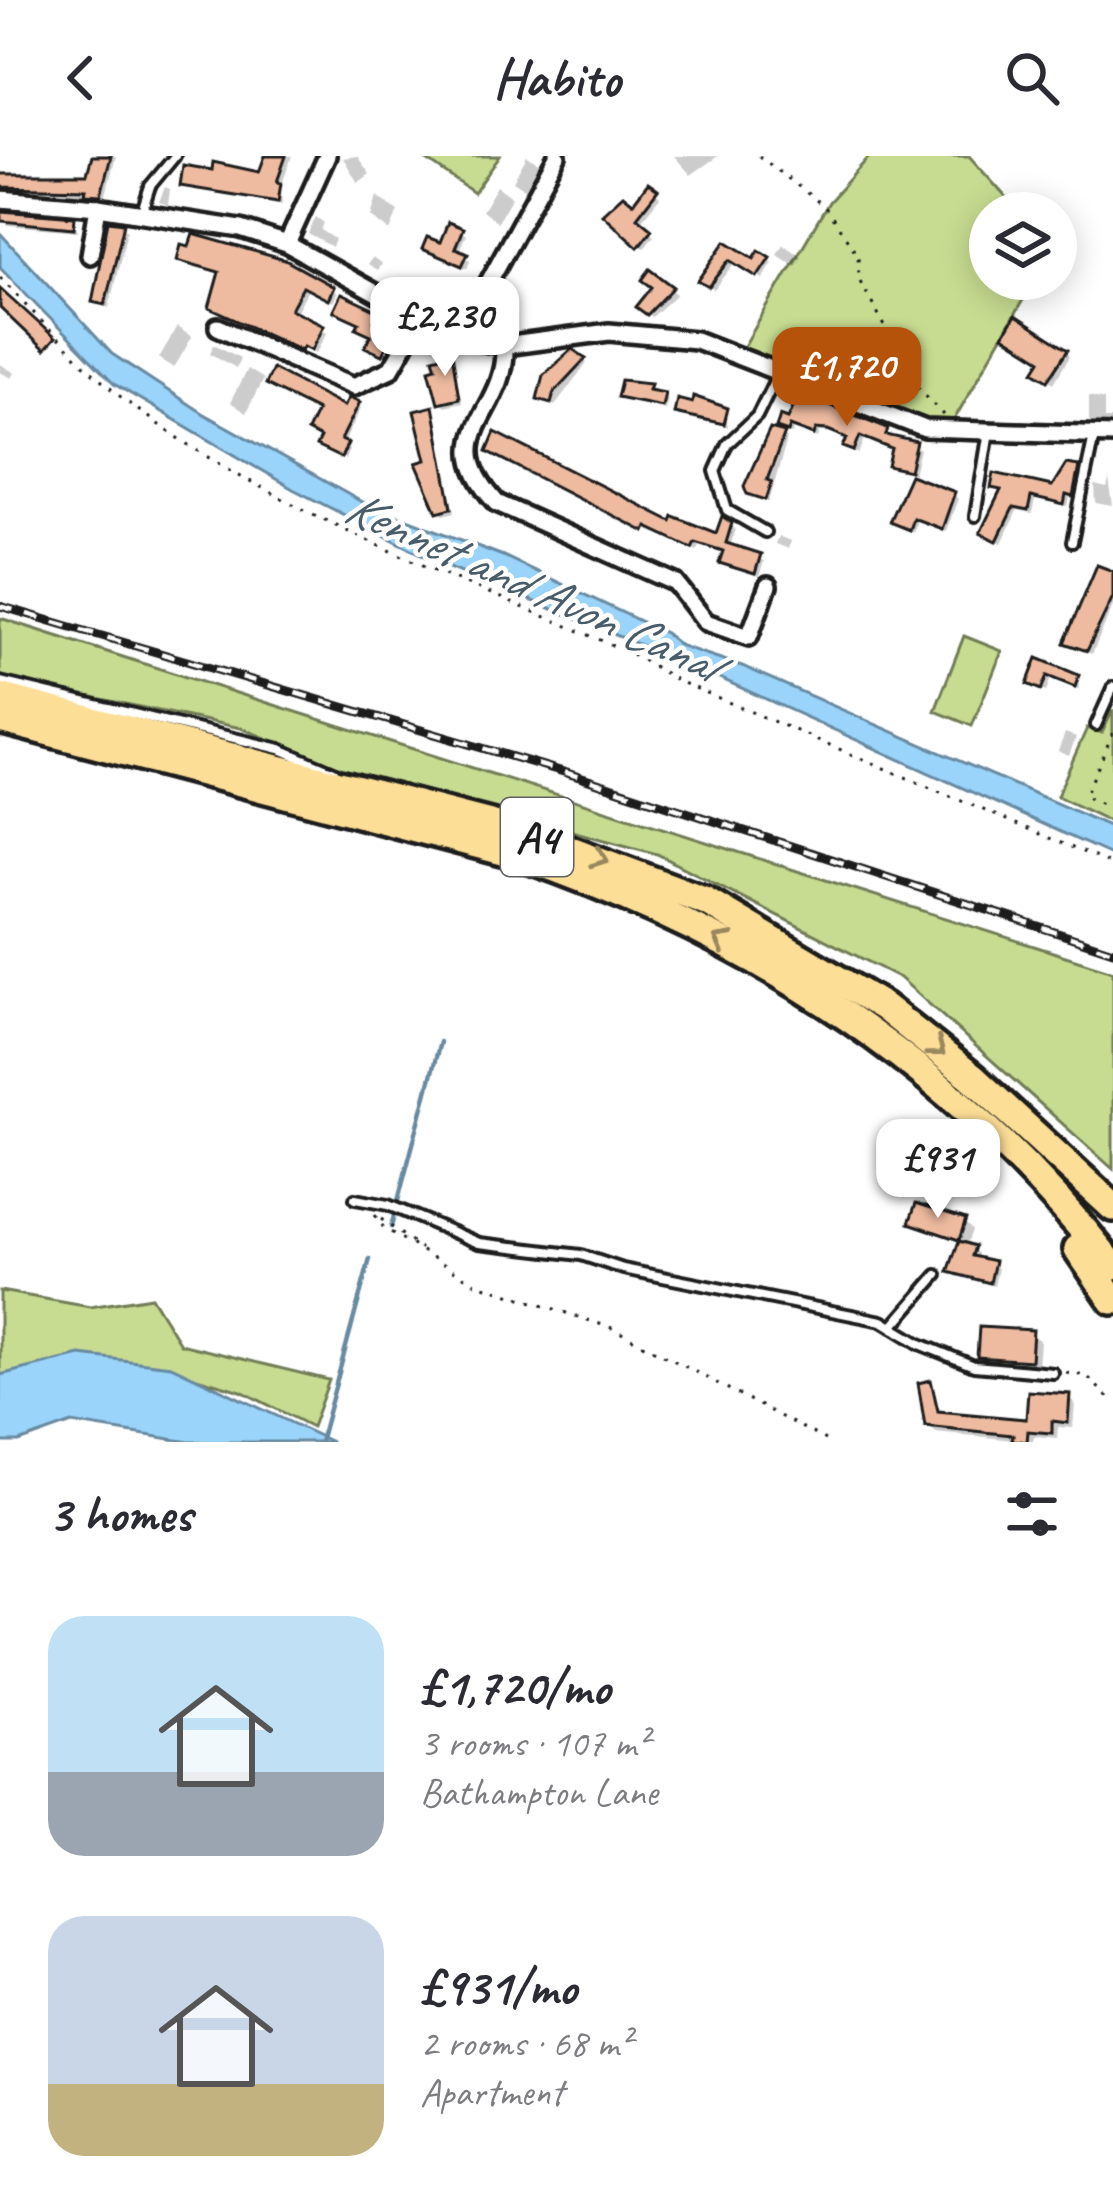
<!DOCTYPE html>
<meta charset="utf-8">
<style>
:root{--surface:#fff;--page:#f2f2f3;--text:#2b2b33;--muted:#7c7c81;--accent:#b45309}
body{margin:0;font-family:Caveat,sans-serif;background:var(--page);color:var(--text);height:100vh;display:flex;flex-direction:column;font-size:45px;white-space:nowrap}
*{box-sizing:border-box;margin:0}
p{font-size:39px;color:var(--muted)}
.icon{flex:none;width:66px;height:66px;fill:none;stroke:currentColor;stroke-width:2;stroke-linecap:round;stroke-linejoin:round}
.map{position:relative;height:1286px;overflow:hidden}
.panel{display:flex;flex-direction:column;background:var(--surface);flex:1}
.panel>*{flex:none}
.tools{position:absolute;left:969px;top:36px;display:grid;gap:24px}
.tools a{display:grid;place-items:center;width:108px;height:108px;border-radius:50%;background:var(--surface);box-shadow:0 6px 30px #0003;font-size:60px}
.price{position:absolute;translate:-50% -102px;padding:0 27px;border-radius:24px;background:#fff;color:#222;font-size:39px;line-height:78px;filter:drop-shadow(0 3px 6px #0008)}
.price::after{content:'';position:absolute;left:50%;top:72px;width:36px;height:27px;margin-left:-18px;background:inherit;clip-path:polygon(0 0,100% 0,50% 100%)}
.price.selected{background:var(--accent);color:#fff}
ul{padding:0;list-style:none}
li{display:flex;align-items:center;gap:36px;height:300px;padding:0 48px}
li span{display:grid;place-items:center;flex:none;width:336px;height:240px;border-radius:36px;color:#555}
li>.icon{margin-inline-start:auto}
span .icon{width:144px;height:144px;fill:#fffc;stroke-width:1}
li b{font-size:51px}
h2{display:flex;justify-content:space-between;align-items:center;height:144px;padding:0 48px;font-size:51px}
header{display:flex;justify-content:space-between;align-items:center;height:156px;padding:0 48px;background:var(--surface);font-size:54px;font-weight:800}
.map>svg:first-child{display:block}
</style>
<header><svg class="icon" aria-label="back" viewBox="0 0 24 24"><path d="M15 5l-7 7 7 7"/></svg>Habito<svg class="icon" aria-label="search" viewBox="0 0 24 24"><circle cx="10" cy="10" r="6"/><path d="M15 15l6 6"/></svg></header>
<div class="map">
<svg width="1113" height="1286" viewBox="0 0 1113 1286">
<rect width="100%" height="100%" fill="#fff"/>
<filter id="ink" filterUnits="userSpaceOnUse"><feTurbulence type="fractalNoise" baseFrequency=".00833" numOctaves="2"/><feDisplacementMap in="SourceGraphic" scale="24" xChannelSelector="R" yChannelSelector="G"/><feConvolveMatrix kernelMatrix="1 2 1 2 8 2 1 2 1" color-interpolation-filters="sRGB"/></filter>
<g filter="url(#ink)">
<g fill="#c7dc91" stroke="#727c56" stroke-width="3">
<path d="M 421,0 L 500,0 L 474,37 Z"/>
<path d="M 870,0 L 969,0 L 1020,57 L 990,57 L 990,123 L 1035,123 L 951,269 C 876,257 813,219 743,192 L 829,46 Z"/>
<path d="M 0,462 L 1113,815 L 1113,1013 L 900,822 L 657,698 L 347,615 L 241,572 L 0,522 Z"/>
<path d="M 964,480 L 1002,495 L 972,570 L 935,555 Z"/>
<path d="M 1113,554 L 1113,667 L 1057,640 L 1087,572 L 1102,577 Z"/>
<path d="M 0,1135 L 90,1151 L 151,1141 L 180,1188 L 329,1224 L 312,1271 L 241,1235 L 176,1216 L 0,1244 Z"/>
</g>
<g fill="#9ad4fa" stroke="#688aa1" stroke-width="3">
<path d="M 0,77 L 112,198 L 202,257 L 360,345 L 503,400 L 665,477 L 681,490 L 742,510 L 1113,672 L 1113,700 L 706,516 L 437,406 L 293,333 L 114,228 L 0,111 Z"/>
<path d="M 80,1199 L 171,1210 L 332,1286 L 189,1286 L 72,1267 L 19,1286 L 0,1286 L 0,1219 Z"/>
</g>
<g fill="#0003">
<path d="M 95,0 L 116,0 L 105,42 L 2,30 L 90,21 Z"/>
<path d="M 268,0 L 292,0 L 281,31 L 282,49 L 183,29 L 261,19 Z"/>
<path d="M 357,0 L 370,18 L 358,27 L 343,2 Z"/>
<path d="M 527,0 L 544,10 L 530,36 L 513,25 Z"/>
<path d="M 674,0 L 718,0 L 691,19 Z"/>
<path d="M 497,30 L 512,41 L 497,66 L 482,55 Z"/>
<path d="M 165,31 L 170,33 L 168,49 L 159,46 Z"/>
<path d="M 649,31 L 660,41 L 639,67 L 654,79 L 644,92 L 607,58 L 633,51 Z"/>
<path d="M 377,40 L 398,55 L 390,75 L 371,61 Z"/>
<path d="M 316,61 L 324,67 L 321,74 L 335,83 L 332,91 L 308,78 Z"/>
<path d="M 4,64 L 74,64 L 78,75 L 8,69 Z"/>
<path d="M 123,70 L 127,74 L 109,152 L 95,145 Z"/>
<path d="M 461,75 L 466,79 L 458,96 L 470,104 L 467,112 L 426,92 L 441,90 Z"/>
<path d="M 783,88 L 801,100 L 795,110 L 777,98 Z"/>
<path d="M 726,89 L 755,106 L 768,103 L 772,107 L 763,123 L 736,106 L 714,134 L 706,129 Z"/>
<path d="M 372,102 L 381,108 L 377,115 L 367,109 Z"/>
<path d="M 180,103 L 333,133 L 337,138 L 333,146 L 308,134 L 295,158 L 327,176 L 317,197 L 217,156 L 212,151 L 222,118 Z"/>
<path d="M 650,117 L 677,138 L 652,161 L 640,151 L 655,132 Z"/>
<path d="M 337,154 L 377,159 L 378,170 L 397,182 L 387,202 L 368,190 L 374,179 Z"/>
<path d="M 177,171 L 192,181 L 174,212 L 159,202 Z"/>
<path d="M 214,188 L 240,202 L 236,212 L 210,197 Z"/>
<path d="M 1066,196 L 1070,200 L 1054,227 L 1042,219 Z"/>
<path d="M 451,200 L 462,246 L 445,250 L 441,246 Z"/>
<path d="M 584,204 L 587,207 L 555,249 L 540,243 Z"/>
<path d="M 0,208 L 15,217 L 12,222 L 0,216 Z"/>
<path d="M 247,213 L 263,223 L 246,257 L 230,247 Z"/>
<path d="M 649,230 L 668,243 L 665,253 L 620,240 Z"/>
<path d="M 1089,240 L 1104,244 L 1104,263 L 1113,263 L 1113,270 L 1089,265 Z"/>
<path d="M 358,248 L 361,252 L 343,289 L 349,293 L 345,303 L 323,293 L 345,254 Z"/>
<path d="M 432,254 L 455,356 L 444,359 L 427,333 L 420,309 L 430,306 Z"/>
<path d="M 726,255 L 728,271 L 677,256 Z"/>
<path d="M 782,263 L 886,275 L 889,283 L 920,293 L 914,318 L 891,309 L 895,295 L 865,283 L 859,298 L 847,290 L 850,283 L 834,277 L 820,276 L 818,282 L 795,272 L 792,278 L 784,275 Z"/>
<path d="M 783,279 L 787,283 L 769,346 L 750,336 Z"/>
<path d="M 1078,313 L 1082,318 L 1077,343 L 1070,342 L 1068,351 L 1035,344 L 1032,358 L 1017,355 L 1002,387 L 988,380 L 1003,336 L 994,331 L 1054,333 Z"/>
<path d="M 1109,324 L 1113,350 L 1096,347 L 1095,330 L 1107,333 Z"/>
<path d="M 954,338 L 958,343 L 946,375 L 917,364 L 913,376 L 893,366 Z"/>
<path d="M 621,363 L 718,381 L 731,369 L 735,374 L 730,391 L 764,405 L 759,421 L 727,411 L 726,397 L 699,389 L 697,394 Z"/>
<path d="M 778,380 L 790,385 L 788,393 L 775,388 Z"/>
<path d="M 1113,419 L 1113,450 L 1092,498 L 1072,490 L 1067,486 Z"/>
<path d="M 1039,506 L 1078,522 L 1079,533 L 1051,522 L 1046,536 L 1035,532 L 1031,527 Z"/>
<path d="M 1065,577 L 1076,581 L 1069,600 L 1058,595 Z"/>
<path d="M 912,1066 L 964,1066 L 972,1074 L 966,1091 L 978,1097 L 976,1104 L 998,1112 L 994,1130 L 956,1120 L 952,1115 L 961,1087 Z"/>
<path d="M 1032,1177 L 1040,1185 L 1038,1211 L 987,1207 L 980,1200 Z"/>
<path d="M 930,1227 L 942,1259 L 1029,1266 L 1068,1241 L 1075,1247 L 1073,1272 L 1058,1271 L 1057,1282 L 1034,1280 L 1033,1286 L 935,1276 L 927,1268 Z"/>
</g>
<g fill="none" stroke-linecap="round" stroke-linejoin="round">
<g stroke="#688aa1" stroke-width="4.5">
<path d="M 391,1071 L 440,886"/>
<path d="M 320,1286 L 370,1103"/>
</g>
</g>
<g fill="#eebba0" stroke="#1c1c1c" stroke-width="3">
<path d="M 92,0 L 111,0 L 101,39 L 85,38 L 86,33 L 0,31 L 0,18 L 87,18 Z"/>
<path d="M 265,0 L 286,0 L 277,26 L 281,27 L 278,46 L 180,30 L 183,9 L 212,14 L 213,6 L 259,16 Z"/>
<path d="M 648,27 L 658,34 L 637,61 L 652,73 L 638,91 L 602,58 L 623,39 L 633,47 Z"/>
<path d="M 1,55 L 75,61 L 74,72 L 1,65 Z"/>
<path d="M 108,65 L 124,67 L 105,149 L 92,146 Z"/>
<path d="M 448,66 L 463,72 L 455,92 L 468,97 L 462,110 L 422,93 L 427,81 L 440,86 Z"/>
<path d="M 193,78 L 285,104 L 334,131 L 328,144 L 303,131 L 291,153 L 324,169 L 312,194 L 304,190 L 302,194 L 209,152 L 219,116 L 177,104 L 181,88 L 189,90 Z"/>
<path d="M 726,85 L 754,102 L 759,94 L 770,101 L 757,121 L 730,104 L 709,131 L 698,125 Z"/>
<path d="M 650,113 L 674,131 L 647,159 L 636,151 L 652,131 L 642,124 Z"/>
<path d="M 0,132 L 55,182 L 44,194 L 0,152 Z"/>
<path d="M 341,138 L 379,156 L 374,165 L 394,175 L 382,199 L 365,191 L 371,179 L 356,172 L 359,167 L 333,155 Z"/>
<path d="M 1015,160 L 1068,194 L 1048,224 L 1034,215 L 1041,204 L 1003,180 Z"/>
<path d="M 572,193 L 586,202 L 554,236 L 551,247 L 537,243 L 543,219 Z"/>
<path d="M 452,197 L 459,242 L 438,247 L 429,213 L 436,211 L 433,202 Z"/>
<path d="M 272,212 L 344,250 L 349,241 L 360,246 L 341,284 L 348,287 L 341,302 L 316,290 L 320,282 L 307,275 L 317,254 L 265,228 Z"/>
<path d="M 621,224 L 651,227 L 649,233 L 665,236 L 662,250 L 617,241 Z"/>
<path d="M 693,240 L 728,252 L 724,268 L 674,257 L 677,242 L 692,246 Z"/>
<path d="M 797,242 L 809,247 L 811,242 L 888,272 L 886,279 L 917,286 L 910,315 L 888,310 L 892,293 L 860,280 L 854,295 L 843,291 L 847,282 L 828,274 L 816,273 L 814,279 L 790,270 L 788,276 L 776,272 L 780,259 L 788,262 Z"/>
<path d="M 433,250 L 452,352 L 437,356 L 416,307 L 426,304 L 414,255 Z"/>
<path d="M 770,273 L 785,277 L 767,324 L 772,326 L 766,344 L 747,338 L 744,330 Z"/>
<path d="M 495,276 L 671,365 L 673,360 L 716,377 L 722,360 L 732,367 L 726,387 L 761,398 L 755,418 L 719,407 L 723,395 L 695,386 L 692,392 L 647,371 L 645,376 L 487,295 Z"/>
<path d="M 1066,308 L 1079,310 L 1073,341 L 1066,339 L 1064,349 L 1031,341 L 1028,355 L 1013,352 L 997,385 L 980,377 L 1001,334 L 991,332 L 994,317 L 1052,330 Z"/>
<path d="M 910,319 L 955,336 L 942,373 L 913,362 L 909,374 L 889,366 Z"/>
<path d="M 1097,409 L 1113,415 L 1113,441 L 1087,495 L 1064,487 Z"/>
<path d="M 1037,502 L 1079,519 L 1075,531 L 1047,520 L 1041,534 L 1027,528 Z"/>
<path d="M 916,1047 L 966,1063 L 959,1084 L 909,1067 Z"/>
<path d="M 959,1085 L 975,1090 L 972,1100 L 995,1105 L 990,1127 L 948,1116 Z"/>
<path d="M 979,1171 L 1033,1174 L 1031,1205 L 977,1201 Z"/>
<path d="M 931,1224 L 938,1255 L 1026,1263 L 1028,1235 L 1070,1238 L 1068,1267 L 1052,1265 L 1052,1277 L 1028,1275 L 1027,1286 L 1012,1284 L 1013,1279 L 925,1270 L 918,1227 Z"/>
</g>
<g fill="none" stroke-linecap="round" stroke-linejoin="round">
<g stroke="#1c1c1c" stroke-width="16">
<g id="lane">
<path d="M 142,55 L 150,30 L 175,0"/>
<path d="M 975,360 L 989,275"/>
<path d="M 765,376 L 727,354 L 715,315 L 727,288 L 757,260 L 779,215"/>
<path d="M 1072,386 L 1094,279"/>
<path d="M 0,526 L 280,593 L 334,616"/>
<path d="M 1096,569 L 1113,531"/>
<path d="M 355,1043 L 388,1049 L 479,1087 L 581,1099 L 623,1113 L 882,1165 L 920,1188 L 974,1210 L 1053,1217"/>
<path d="M 892,1171 L 937,1119"/>
</g>
</g>
<g stroke="#1c1c1c" stroke-width="24">
<g id="street">
<path d="M 0,43 L 98,51 L 241,73 L 287,88 L 420,162 L 479,185 L 504,190 L 609,176 L 696,184 L 925,273 L 1113,279"/>
<path d="M 287,88 L 327,0"/>
<path d="M 90,99 L 98,51"/>
<path d="M 218,171 L 354,230 L 391,213 L 420,162"/>
<path d="M 460,179 L 557,0"/>
<path d="M 504,190 C 507,259 433,278 497,347 L 676,427 L 706,466 L 749,481 L 768,430"/>
</g>
</g>
<g stroke="#1c1c1c" stroke-width="36">
<g id="highway">
<path d="M 0,541 L 525,677 L 706,745 L 884,851 L 972,921 L 1113,1051"/>
<path d="M 0,563 L 522,700 C 761,783 955,910 1113,1110"/>
<path d="M 1078,1093 L 1113,1144"/>
</g>
</g>
<g stroke="#1c1c1c" stroke-width="3" stroke-dasharray="3 9" stroke-linecap="butt">
<path d="M 759,0 L 825,51 L 858,99 L 859,123 L 919,232 L 944,259"/>
<path d="M 0,121 C 46,169 90,221 145,259 C 290,363 466,425 628,496 C 647,505 664,518 683,527 L 1113,709"/>
<path d="M 1113,577 L 1085,640 L 1113,653"/>
<path d="M 375,1059 L 384,1072 L 475,1127 L 612,1172 L 829,1286"/>
<path d="M 381,1063 L 421,1093"/>
<path d="M 1066,1217 L 1087,1220 L 1113,1247"/>
</g>
<use href="#lane" stroke="#fff" stroke-width="8"/>
<use href="#street" stroke="#fff" stroke-width="15"/>
<use href="#highway" stroke="#fdde96" stroke-width="27"/>
<g stroke="#1c1c1c" stroke-width="9">
<path id="rail" d="M 0,450 L 567,617 L 1113,795"/>
</g>
<use href="#rail" stroke="#fff" stroke-width="4.5" stroke-dasharray="14" stroke-linecap="butt"/>
</g>
<defs><path id="oneway-chevron" d="M-2-3.5L2.5 0L-2 3.5" fill="none" stroke-width="1.6" stroke-linecap="round" stroke-linejoin="round" transform="scale(3)"/></defs>
<g stroke="#98875f">
<use href="#oneway-chevron" transform="translate(600 702) rotate(20)"/>
<use href="#oneway-chevron" transform="translate(722 785) rotate(-152)"/>
<use href="#oneway-chevron" transform="translate(937 893) rotate(38)"/>
</g>
</g>
<g text-anchor="middle" stroke-width="9" stroke-linejoin="round" paint-order="stroke">
<rect fill="#fff" stroke="#606060" stroke-width="3" x="501" y="642" width="72" height="78" rx="9"/>
<g font-size="45" font-weight="bold" fill="#1c1c1c">
<text x="537" y="697">A4</text>
</g>
<g font-size="51" font-style="italic" fill="#485c6a" stroke="#fff">
<text transform="translate(532 428) rotate(24)" y="18">Kennet and Avon Canal</text>
</g>
</g>
</svg>
<div class="tools">
<a><svg class="icon" aria-label="layers" viewBox="0 0 24 24"><path d="M12 4l9 5-9 5-9-5zM3 14l9 5 9-5"/></svg></a>
</div>
<b class="price" style="left:445px;top:223px">£2,230</b>
<b class="price selected" style="left:847px;top:273px">£1,720</b>
<b class="price" style="left:938px;top:1065px">£931</b>
</div>
<section class="panel">
<h2>3 homes<svg class="icon" aria-label="filters" viewBox="0 0 24 24"><path d="M4 7h16M4 17h16"/><circle cx="9" cy="7" r="2"/><circle cx="15" cy="17" r="2"/></svg></h2>
<ul>
<li><span style="background:linear-gradient(#bfe0f5 65%,#9aa5b1 0)"><svg class="icon" aria-label="home" viewBox="0 0 24 24"><path d="M3 11l9-7 9 7M6 9v11h12V9"/></svg></span><div><b>£1,720/mo</b><p>3 rooms · 107 m²</p><p>Bathampton Lane</p></div></li>
<li><span style="background:linear-gradient(#c9d6e8 70%,#c2b280 0)"><svg class="icon" aria-label="home" viewBox="0 0 24 24"><path d="M3 11l9-7 9 7M6 9v11h12V9"/></svg></span><div><b>£931/mo</b><p>2 rooms · 68 m²</p><p>Apartment</p></div></li>
</ul>
</section>
